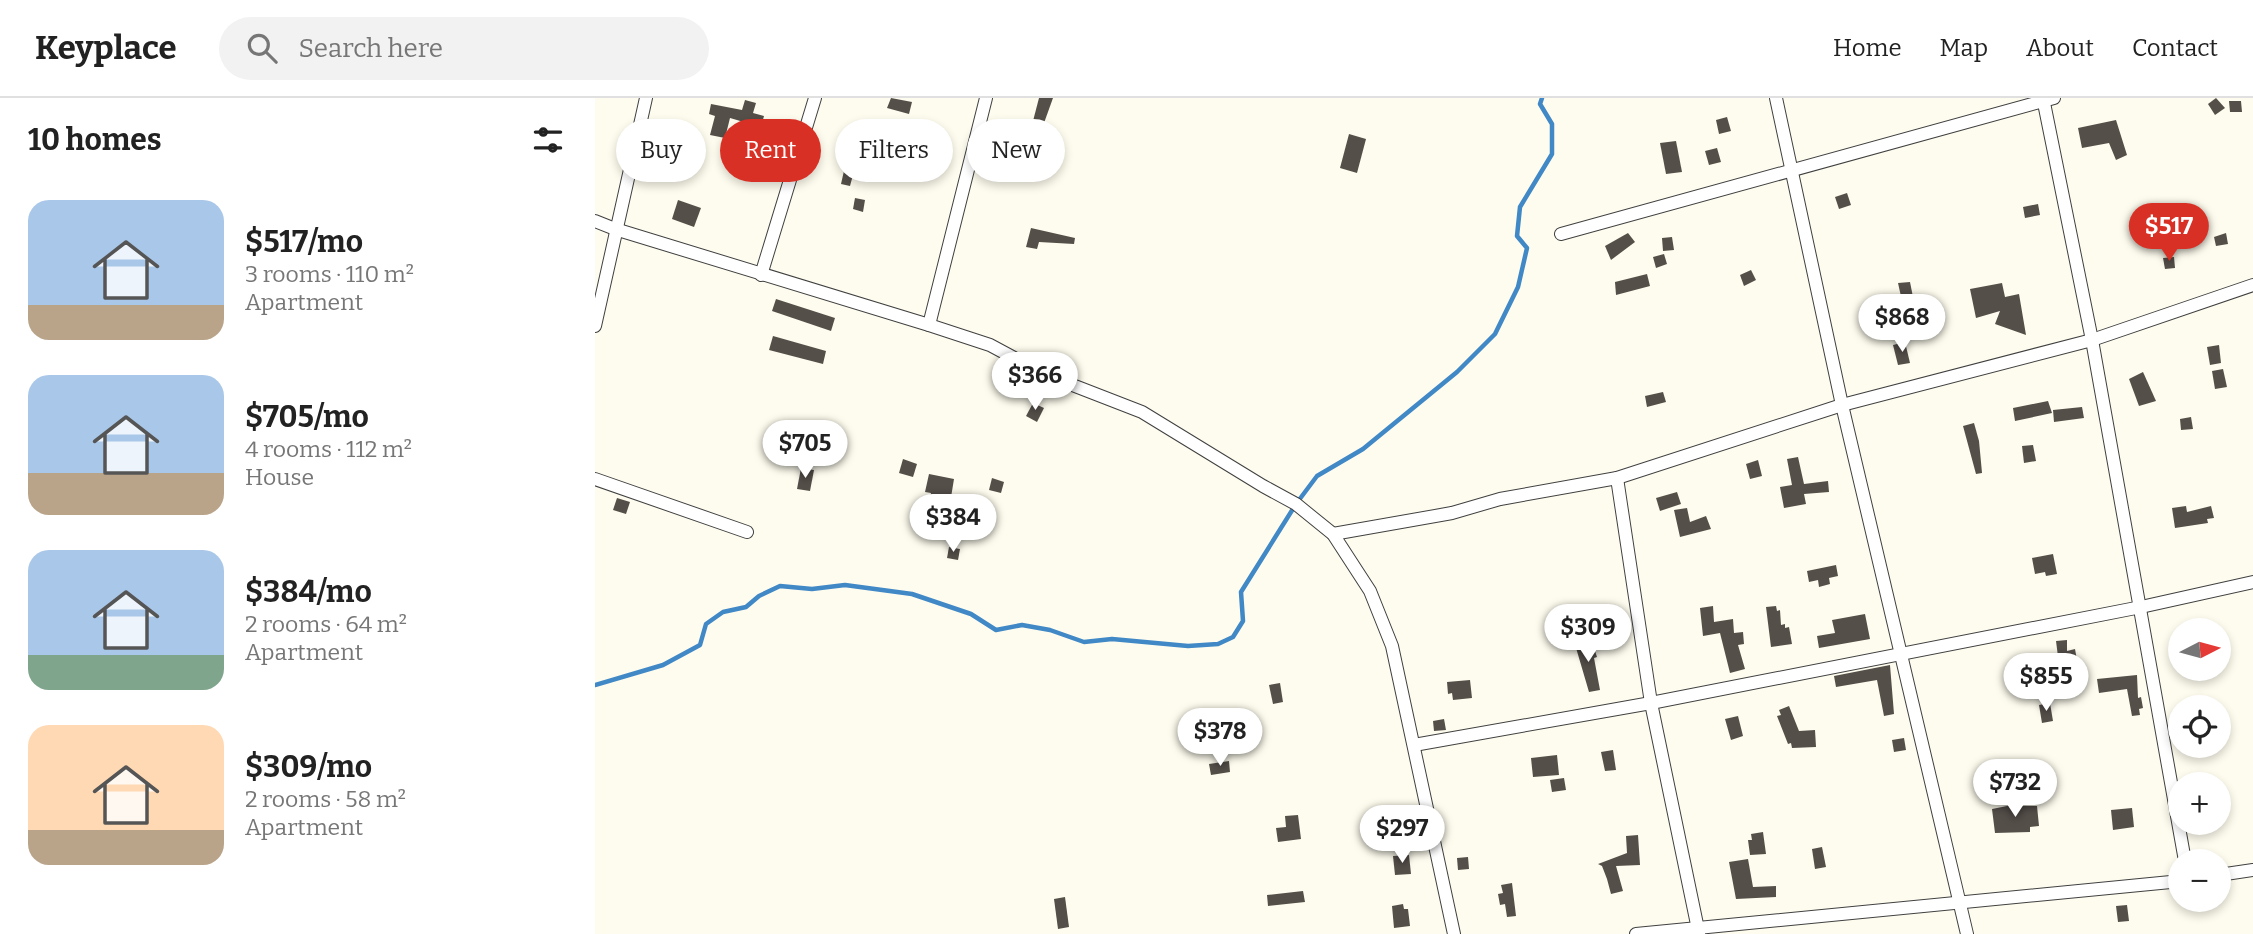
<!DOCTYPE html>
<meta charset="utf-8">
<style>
:root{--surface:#fff;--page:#f2f2f2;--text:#222;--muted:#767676;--line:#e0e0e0;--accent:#d93025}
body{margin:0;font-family:Bitter,serif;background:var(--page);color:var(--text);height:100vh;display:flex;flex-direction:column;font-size:26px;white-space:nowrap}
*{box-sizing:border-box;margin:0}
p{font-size:23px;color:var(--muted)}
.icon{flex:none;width:38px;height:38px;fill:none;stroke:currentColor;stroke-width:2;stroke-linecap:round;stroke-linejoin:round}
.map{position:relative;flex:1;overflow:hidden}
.details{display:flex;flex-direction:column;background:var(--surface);width:595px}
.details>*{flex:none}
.top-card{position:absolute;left:21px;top:21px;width:665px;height:63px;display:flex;gap:14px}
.needle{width:46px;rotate:84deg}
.tools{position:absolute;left:1573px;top:520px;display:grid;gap:14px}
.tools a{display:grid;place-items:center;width:63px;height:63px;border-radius:50%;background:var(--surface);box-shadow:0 4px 10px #0003;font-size:35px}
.price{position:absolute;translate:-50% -60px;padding:0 16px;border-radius:24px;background:#fff;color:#222;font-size:23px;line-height:46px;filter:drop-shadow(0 2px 4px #0008)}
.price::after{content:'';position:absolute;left:50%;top:42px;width:21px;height:16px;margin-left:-10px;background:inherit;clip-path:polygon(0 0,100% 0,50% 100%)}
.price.active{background:var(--accent);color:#fff}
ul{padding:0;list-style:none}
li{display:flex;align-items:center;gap:21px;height:175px;padding:0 28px}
li span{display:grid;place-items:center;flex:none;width:196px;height:140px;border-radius:21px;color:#555}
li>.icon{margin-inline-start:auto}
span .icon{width:84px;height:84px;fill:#fffc;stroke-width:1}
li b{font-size:30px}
h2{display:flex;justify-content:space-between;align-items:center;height:84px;padding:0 28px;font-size:30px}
.chip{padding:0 24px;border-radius:32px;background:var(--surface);box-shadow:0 4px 10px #0003;font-size:24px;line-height:63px}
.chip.active{background:var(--accent);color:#fff}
header{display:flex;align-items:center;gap:42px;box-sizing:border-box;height:98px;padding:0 35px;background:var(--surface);border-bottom:2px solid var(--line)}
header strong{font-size:33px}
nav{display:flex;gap:38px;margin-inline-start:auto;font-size:24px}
.search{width:490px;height:63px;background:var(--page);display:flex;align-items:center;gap:18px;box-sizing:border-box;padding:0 24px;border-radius:38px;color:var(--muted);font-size:26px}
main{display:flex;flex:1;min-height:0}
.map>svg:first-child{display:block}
</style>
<header>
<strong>Keyplace</strong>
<div class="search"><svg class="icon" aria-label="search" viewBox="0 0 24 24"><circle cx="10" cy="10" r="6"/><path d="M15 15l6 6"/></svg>Search here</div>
<nav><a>Home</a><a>Map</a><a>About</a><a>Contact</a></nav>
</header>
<main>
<section class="details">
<h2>10 homes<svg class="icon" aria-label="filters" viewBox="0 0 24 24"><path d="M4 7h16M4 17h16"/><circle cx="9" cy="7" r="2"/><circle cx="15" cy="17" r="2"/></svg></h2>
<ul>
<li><span style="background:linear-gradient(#a9c7e8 75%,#b9a48a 0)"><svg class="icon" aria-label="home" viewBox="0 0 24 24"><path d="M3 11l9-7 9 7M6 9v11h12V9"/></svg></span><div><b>$517/mo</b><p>3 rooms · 110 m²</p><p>Apartment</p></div></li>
<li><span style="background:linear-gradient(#a9c7e8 70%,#b9a48a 0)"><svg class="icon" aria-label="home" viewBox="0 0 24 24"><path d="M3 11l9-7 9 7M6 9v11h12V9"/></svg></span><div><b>$705/mo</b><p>4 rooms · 112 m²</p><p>House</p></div></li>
<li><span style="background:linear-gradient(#a9c7e8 75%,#7fa58c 0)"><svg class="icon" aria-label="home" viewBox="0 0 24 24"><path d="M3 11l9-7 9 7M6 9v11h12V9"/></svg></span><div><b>$384/mo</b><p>2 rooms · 64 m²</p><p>Apartment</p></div></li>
<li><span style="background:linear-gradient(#ffd9b3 75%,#b9a48a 0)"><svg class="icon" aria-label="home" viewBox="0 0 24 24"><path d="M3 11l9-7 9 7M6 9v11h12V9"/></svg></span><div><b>$309/mo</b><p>2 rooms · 58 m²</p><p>Apartment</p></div></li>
</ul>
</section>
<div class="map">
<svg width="1658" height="836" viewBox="0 0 1658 836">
<rect width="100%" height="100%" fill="#fefcee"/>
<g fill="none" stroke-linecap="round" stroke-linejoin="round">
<path stroke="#4088c6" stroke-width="4.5" d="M 0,587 L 68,567 L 105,547 L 111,526 L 128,514 L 151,509 L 164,498 L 185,488 L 217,491 L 250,487 L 317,496 L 376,516 L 401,532 L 427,527 L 455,532 L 489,544 L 517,541 L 593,548 L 623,546 L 638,539 L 648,523 L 646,494 L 701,406 L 722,378 L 768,351 L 862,274 L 900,236 L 923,189 L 932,150 L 922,138 L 925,109 L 957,56 L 957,26 L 945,6 L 947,0"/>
</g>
<g fill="#554f4a">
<path d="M 296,0 L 317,4 L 314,16 L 292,10 Z"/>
<path d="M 444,0 L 458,0 L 449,25 L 438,23 Z"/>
<path d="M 1621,0 L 1630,10 L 1620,17 L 1613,6 Z"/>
<path d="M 150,2 L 161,5 L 158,15 L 169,18 L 166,29 L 135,20 L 130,40 L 115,37 L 120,18 L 114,16 L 116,6 L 147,12 Z"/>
<path d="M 1634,3 L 1646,3 L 1647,14 L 1635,14 Z"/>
<path d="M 1132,19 L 1136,33 L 1124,36 L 1121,22 Z"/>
<path d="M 1521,22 L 1532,57 L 1521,62 L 1514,45 L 1487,50 L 1483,30 Z"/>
<path d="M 754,36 L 771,41 L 762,75 L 745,70 Z"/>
<path d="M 1081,43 L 1087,74 L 1071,76 L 1065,45 Z"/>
<path d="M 1122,50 L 1126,64 L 1114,67 L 1110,53 Z"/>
<path d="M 249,52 L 266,56 L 263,67 L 261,66 L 255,88 L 246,86 L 251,64 L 246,62 Z"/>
<path d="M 1252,95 L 1256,107 L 1244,111 L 1240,99 Z"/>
<path d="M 260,100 L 270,102 L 268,114 L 258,111 Z"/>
<path d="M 83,102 L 106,110 L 99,129 L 77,121 Z"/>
<path d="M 1443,106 L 1445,117 L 1430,120 L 1428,109 Z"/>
<path d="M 1574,113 L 1576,131 L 1564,132 L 1562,114 Z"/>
<path d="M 436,130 L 480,140 L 479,146 L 444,144 L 442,151 L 431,149 Z"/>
<path d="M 1033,135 L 1040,144 L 1016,162 L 1010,148 Z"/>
<path d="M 1631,135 L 1633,146 L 1621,148 L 1619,139 Z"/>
<path d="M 1077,139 L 1079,152 L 1068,153 L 1067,140 Z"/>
<path d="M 1069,156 L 1072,166 L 1061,170 L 1058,159 Z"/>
<path d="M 1579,159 L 1580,170 L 1570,171 L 1568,160 Z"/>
<path d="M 1156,172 L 1161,182 L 1149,188 L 1145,177 Z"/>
<path d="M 1052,176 L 1055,188 L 1021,197 L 1020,184 Z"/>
<path d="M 1315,184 L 1322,219 L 1311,221 L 1303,185 Z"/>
<path d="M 1407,185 L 1410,199 L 1424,196 L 1431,237 L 1400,226 L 1405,213 L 1381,220 L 1375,191 Z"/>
<path d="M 181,201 L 240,220 L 236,233 L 177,213 Z"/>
<path d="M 1281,217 L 1286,238 L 1275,239 L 1270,220 Z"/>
<path d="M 178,238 L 231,253 L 228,266 L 174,252 Z"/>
<path d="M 1310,244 L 1315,265 L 1303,267 L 1298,247 Z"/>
<path d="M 1624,247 L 1626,265 L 1615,267 L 1612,249 Z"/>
<path d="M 1628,271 L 1632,289 L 1620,291 L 1617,273 Z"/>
<path d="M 1548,274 L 1561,303 L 1544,308 L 1534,281 Z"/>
<path d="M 1068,294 L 1071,304 L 1052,309 L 1050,298 Z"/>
<path d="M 1453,303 L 1457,315 L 1420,323 L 1418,310 Z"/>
<path d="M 438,305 L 449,310 L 442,324 L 431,318 Z"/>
<path d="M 1487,309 L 1489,320 L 1459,324 L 1458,312 Z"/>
<path d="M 1596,319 L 1598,331 L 1586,332 L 1585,321 Z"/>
<path d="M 1379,325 L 1384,343 L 1387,375 L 1381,376 L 1368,328 Z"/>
<path d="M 1438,347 L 1441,363 L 1429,365 L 1427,348 Z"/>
<path d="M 1203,359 L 1209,386 L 1233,383 L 1234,394 L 1209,396 L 1211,406 L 1189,410 L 1185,389 L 1197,387 L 1192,361 Z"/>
<path d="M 308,361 L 322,366 L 318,379 L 304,375 Z"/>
<path d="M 1163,362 L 1167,378 L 1155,381 L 1151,366 Z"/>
<path d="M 206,370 L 219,372 L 215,393 L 202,391 Z"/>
<path d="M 334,376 L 359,381 L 351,430 L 333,423 L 339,404 L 334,403 L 336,395 L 330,394 Z"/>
<path d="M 397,380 L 409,384 L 406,395 L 394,392 Z"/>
<path d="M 1082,394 L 1086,406 L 1065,413 L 1061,400 Z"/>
<path d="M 22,400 L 35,404 L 31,416 L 18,412 Z"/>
<path d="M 1591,408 L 1592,414 L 1616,408 L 1619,420 L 1612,421 L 1613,425 L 1580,430 L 1577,410 Z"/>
<path d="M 1092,410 L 1095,424 L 1111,418 L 1116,431 L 1085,439 L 1079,412 Z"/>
<path d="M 354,449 L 365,451 L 363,462 L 352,460 Z"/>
<path d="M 1458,456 L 1462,476 L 1451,478 L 1450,474 L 1440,476 L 1437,460 Z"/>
<path d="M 1241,467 L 1243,478 L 1234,480 L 1235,486 L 1224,489 L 1223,482 L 1214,484 L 1212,473 Z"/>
<path d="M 1118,508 L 1119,524 L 1138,521 L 1139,535 L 1148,534 L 1149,546 L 1143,547 L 1150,571 L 1135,575 L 1125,535 L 1108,538 L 1105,510 Z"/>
<path d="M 1181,508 L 1182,513 L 1185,512 L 1186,527 L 1190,526 L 1190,530 L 1194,529 L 1197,546 L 1176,549 L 1171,509 Z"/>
<path d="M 1270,516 L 1275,541 L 1224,550 L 1222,538 L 1240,535 L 1237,522 Z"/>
<path d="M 990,539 L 993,549 L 998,547 L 1002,559 L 999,560 L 1005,592 L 994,594 L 979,543 Z"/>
<path d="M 1472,542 L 1472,553 L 1480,551 L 1485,579 L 1466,582 L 1461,543 Z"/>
<path d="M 1295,567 L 1299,616 L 1289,618 L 1282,582 L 1241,589 L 1239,578 Z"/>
<path d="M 1542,577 L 1543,600 L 1546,599 L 1548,610 L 1544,611 L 1545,617 L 1537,618 L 1532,591 L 1504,595 L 1502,581 Z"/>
<path d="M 875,582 L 877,600 L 858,602 L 857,595 L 853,596 L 852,584 Z"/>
<path d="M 685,585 L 688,604 L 678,606 L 674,587 Z"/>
<path d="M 1455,605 L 1458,623 L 1447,625 L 1444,607 Z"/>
<path d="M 1194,608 L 1204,633 L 1220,632 L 1221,649 L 1197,650 L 1196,645 L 1193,646 L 1182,618 L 1186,617 L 1184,612 Z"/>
<path d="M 1143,618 L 1148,638 L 1136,642 L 1130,621 Z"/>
<path d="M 849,621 L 851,632 L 839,633 L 838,623 Z"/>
<path d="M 1309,640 L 1311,652 L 1299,654 L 1297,642 Z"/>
<path d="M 1018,652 L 1021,672 L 1010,673 L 1006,654 Z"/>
<path d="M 962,657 L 964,677 L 938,679 L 936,660 Z"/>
<path d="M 634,663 L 635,674 L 616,677 L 614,666 Z"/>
<path d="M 969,680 L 971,692 L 957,694 L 955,682 Z"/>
<path d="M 1427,705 L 1427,708 L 1442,708 L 1444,728 L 1435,729 L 1435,734 L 1400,735 L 1397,711 Z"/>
<path d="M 1537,710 L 1539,729 L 1518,732 L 1516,712 Z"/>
<path d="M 703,717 L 706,741 L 683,744 L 681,730 L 691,729 L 690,718 Z"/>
<path d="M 1168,734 L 1171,756 L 1155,757 L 1153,742 L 1157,742 L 1156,736 Z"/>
<path d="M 1043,737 L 1045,767 L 1021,768 L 1028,793 L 1016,796 L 1012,781 L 1007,768 L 1003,766 L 1032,755 L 1031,738 Z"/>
<path d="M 1227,749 L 1231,769 L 1220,771 L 1217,751 Z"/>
<path d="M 814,757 L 816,776 L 800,777 L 798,758 Z"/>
<path d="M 873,759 L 874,771 L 863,772 L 862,760 Z"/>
<path d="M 1153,761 L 1158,789 L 1181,788 L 1181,799 L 1141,801 L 1134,764 Z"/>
<path d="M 917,785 L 921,818 L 912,819 L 910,806 L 905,807 L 903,796 L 908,795 L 906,787 Z"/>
<path d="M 708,793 L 710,804 L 673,808 L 672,797 Z"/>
<path d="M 470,799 L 474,829 L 463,831 L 459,801 Z"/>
<path d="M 808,806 L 809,811 L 813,811 L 815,828 L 799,830 L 797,808 Z"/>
<path d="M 1532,807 L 1534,823 L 1523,824 L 1521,808 Z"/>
</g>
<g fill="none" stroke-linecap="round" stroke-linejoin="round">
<g stroke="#404040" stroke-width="14">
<g id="street">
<path d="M 1181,0 L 1247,307 L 1372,836"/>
<path d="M 1448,0 L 1497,242 L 1590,763"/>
<path d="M 0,123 L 20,131 L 334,227 L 395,247 L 449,276 L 547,314 L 668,388 L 701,406 L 738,436 L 775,493 L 797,548 L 859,836"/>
<path d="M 966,136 L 1459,0"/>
<path d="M 166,177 L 220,0"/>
<path d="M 334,227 L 391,0"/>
<path d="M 0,228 L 51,0"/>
<path d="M 1022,380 L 1056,605 L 1104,836"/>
<path d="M 0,381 L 152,434"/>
<path d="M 738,436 L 857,415 L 905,401 L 1022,380 L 1247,307 L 1497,242 L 1658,187"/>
<path d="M 819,647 L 1056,605 L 1546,509 L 1658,484"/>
<path d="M 1624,777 L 1658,772"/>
<path d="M 1041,836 L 1586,783"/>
</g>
</g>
<use href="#street" stroke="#fff" stroke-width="12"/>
</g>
</svg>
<div class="tools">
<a><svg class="needle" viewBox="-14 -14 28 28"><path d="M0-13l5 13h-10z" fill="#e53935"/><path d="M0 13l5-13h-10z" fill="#767676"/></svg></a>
<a><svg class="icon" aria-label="locate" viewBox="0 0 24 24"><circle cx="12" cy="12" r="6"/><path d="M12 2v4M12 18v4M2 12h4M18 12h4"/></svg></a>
<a>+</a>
<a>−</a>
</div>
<b class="price active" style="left:1574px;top:165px">$517</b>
<b class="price" style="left:1307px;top:256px">$868</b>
<b class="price" style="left:440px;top:314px">$366</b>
<b class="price" style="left:210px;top:382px">$705</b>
<b class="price" style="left:358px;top:456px">$384</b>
<b class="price" style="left:993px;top:566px">$309</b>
<b class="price" style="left:1451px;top:615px">$855</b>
<b class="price" style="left:625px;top:670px">$378</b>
<b class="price" style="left:1420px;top:721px">$732</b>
<b class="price" style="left:807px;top:767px">$297</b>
<div class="top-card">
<a class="chip">Buy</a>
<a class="chip active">Rent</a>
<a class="chip">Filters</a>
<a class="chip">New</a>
</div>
</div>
</main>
